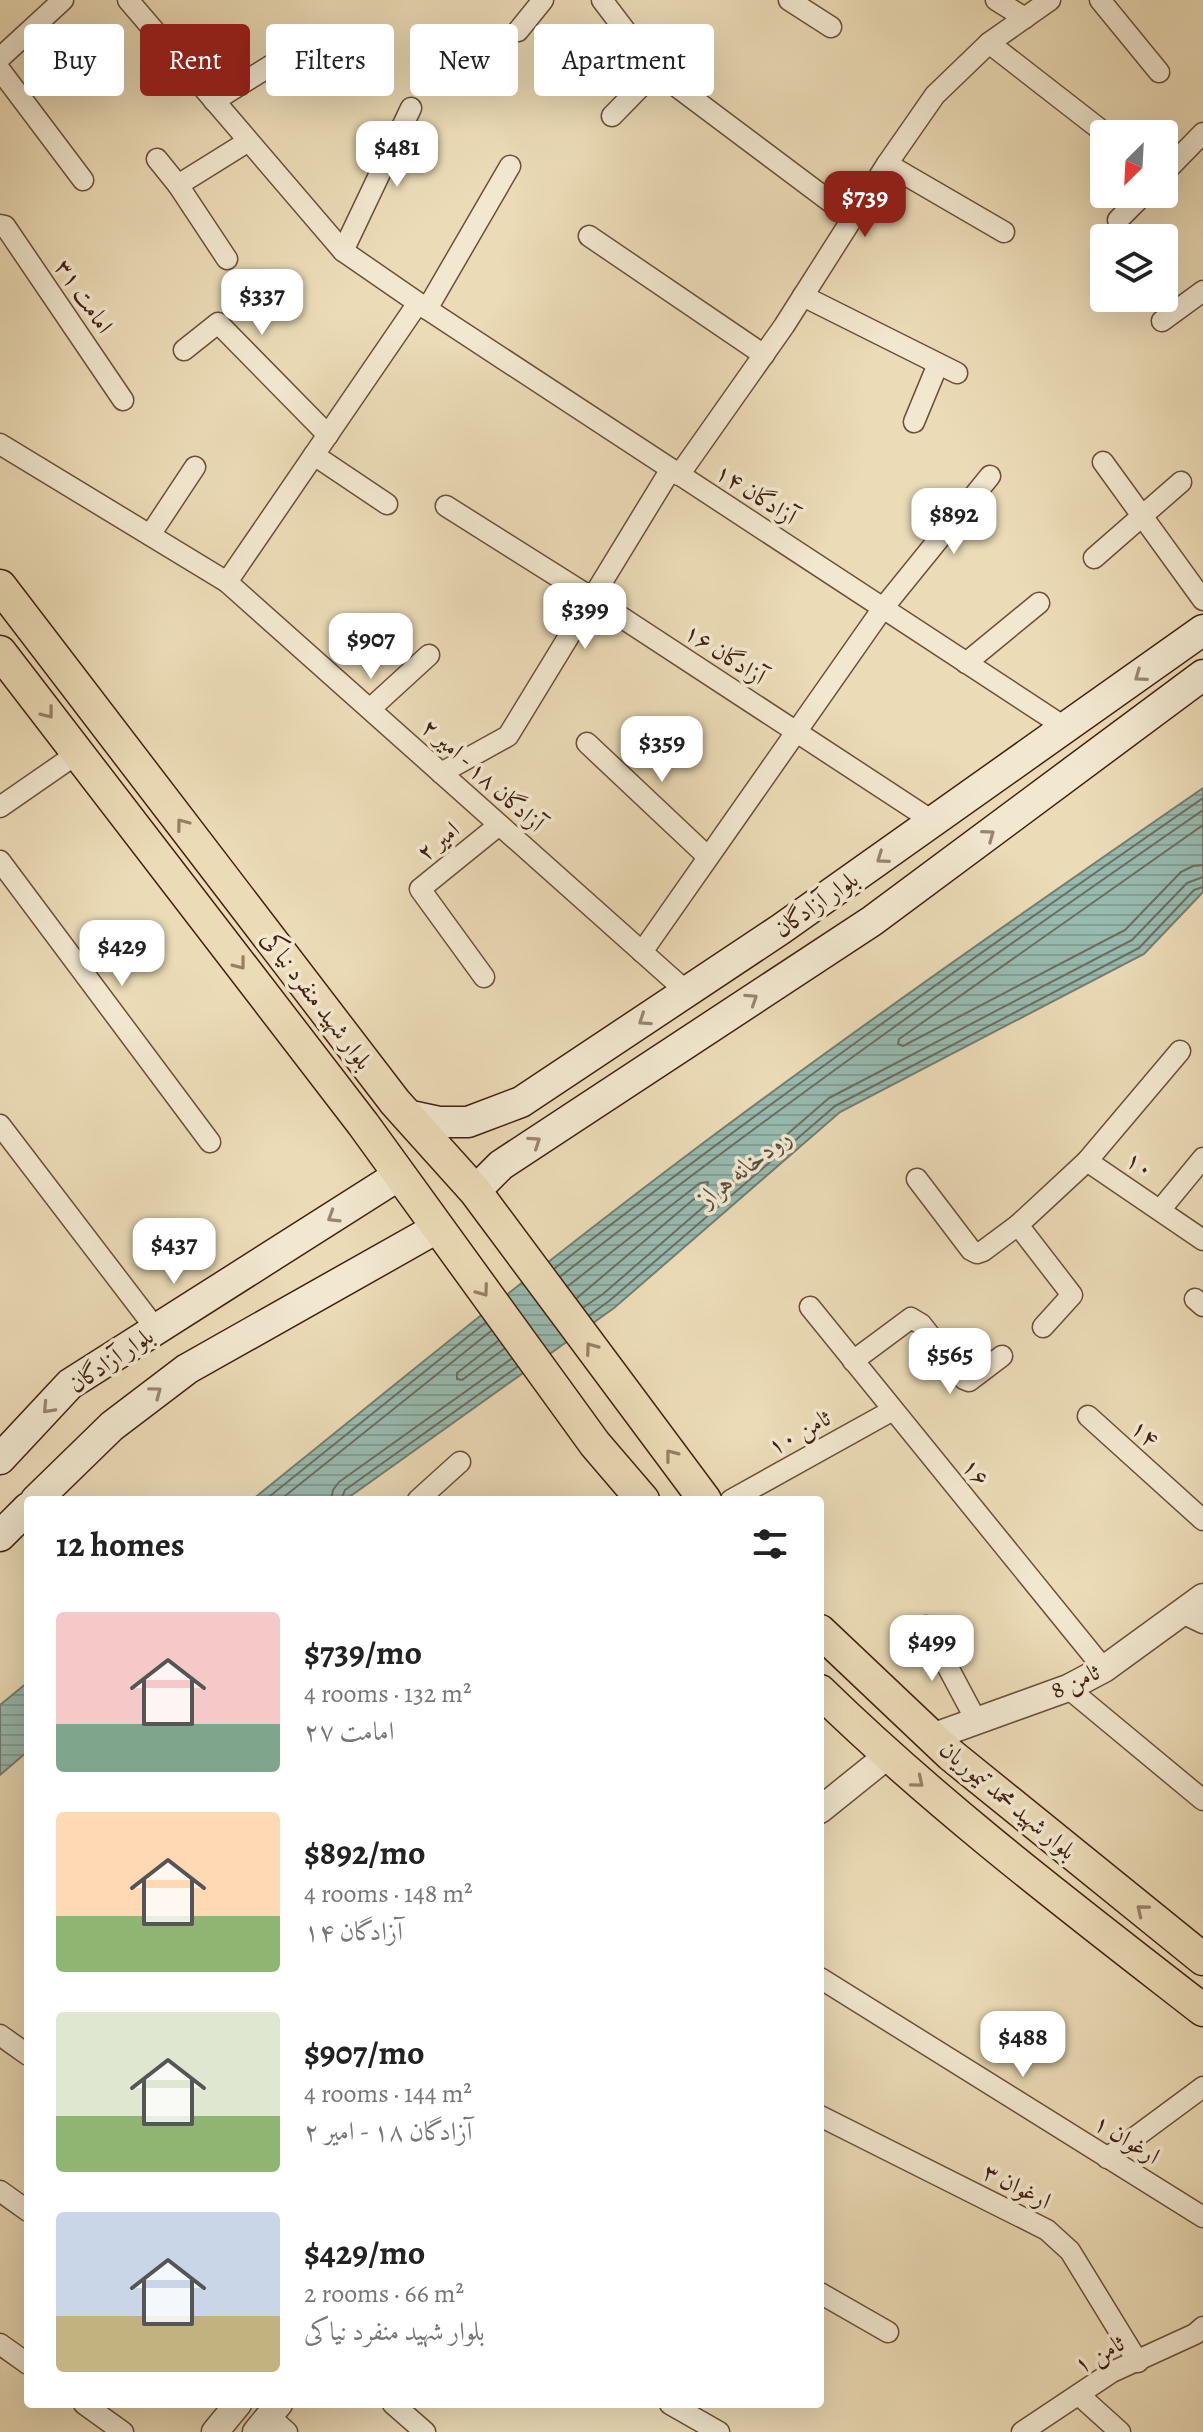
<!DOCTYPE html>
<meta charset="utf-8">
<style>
:root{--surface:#fff;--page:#f2f2f2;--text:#222;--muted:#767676;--accent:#8f2418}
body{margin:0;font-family:Alegreya,Amiri,serif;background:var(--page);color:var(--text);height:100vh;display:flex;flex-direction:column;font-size:30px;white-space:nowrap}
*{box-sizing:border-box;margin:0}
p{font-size:26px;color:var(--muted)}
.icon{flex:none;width:44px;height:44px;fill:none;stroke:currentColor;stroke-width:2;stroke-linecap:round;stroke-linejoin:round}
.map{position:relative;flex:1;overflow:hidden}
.details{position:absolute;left:24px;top:1496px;width:800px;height:912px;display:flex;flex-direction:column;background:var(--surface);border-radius:8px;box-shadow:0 8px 32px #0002}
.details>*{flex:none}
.hud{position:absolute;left:24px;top:24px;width:800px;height:72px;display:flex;gap:16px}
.needle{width:52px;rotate:204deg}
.tools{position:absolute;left:1090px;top:120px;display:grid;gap:16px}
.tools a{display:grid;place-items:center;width:88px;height:88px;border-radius:8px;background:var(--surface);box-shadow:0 8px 32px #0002;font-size:40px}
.price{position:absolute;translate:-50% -68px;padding:0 18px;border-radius:16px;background:#fff;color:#222;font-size:26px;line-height:52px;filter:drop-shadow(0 2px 4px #0008)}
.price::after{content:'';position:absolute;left:50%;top:48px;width:24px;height:18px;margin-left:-12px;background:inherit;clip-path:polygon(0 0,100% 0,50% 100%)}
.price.on{background:var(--accent);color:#fff}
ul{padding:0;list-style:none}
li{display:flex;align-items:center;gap:24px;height:200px;padding:0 32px}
li span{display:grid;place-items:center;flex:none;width:224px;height:160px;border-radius:8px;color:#555}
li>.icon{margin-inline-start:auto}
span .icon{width:96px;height:96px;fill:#fffc;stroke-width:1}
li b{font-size:34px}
h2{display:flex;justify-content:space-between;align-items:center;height:96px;padding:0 32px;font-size:34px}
.chip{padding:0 28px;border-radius:8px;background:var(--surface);box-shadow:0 8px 32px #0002;font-size:28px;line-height:72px}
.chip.on{background:var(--accent);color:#fff}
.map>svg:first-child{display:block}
</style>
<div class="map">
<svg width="1203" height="2432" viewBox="0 0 1203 2432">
<defs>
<pattern id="water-rules" width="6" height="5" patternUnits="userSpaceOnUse" patternTransform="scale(2)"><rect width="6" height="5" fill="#98bbb0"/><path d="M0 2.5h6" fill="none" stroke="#84a096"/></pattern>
</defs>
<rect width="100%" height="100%" fill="#ebdbb6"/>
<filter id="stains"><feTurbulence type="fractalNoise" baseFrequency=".0025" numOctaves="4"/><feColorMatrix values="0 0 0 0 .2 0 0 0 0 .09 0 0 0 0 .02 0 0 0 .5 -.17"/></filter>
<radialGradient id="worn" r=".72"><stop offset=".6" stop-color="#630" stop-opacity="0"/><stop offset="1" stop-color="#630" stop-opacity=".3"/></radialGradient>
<g fill="url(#water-rules)" stroke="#767d71" stroke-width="2">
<path d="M 1203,788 L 1203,892 L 1144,954 L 840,1112 L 614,1308 L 345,1500 L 252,1500 C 394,1385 536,1269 682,1159 C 852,1031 1028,909 1203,788 Z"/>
<path d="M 28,1682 L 28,1751 L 0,1775 L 0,1705 Z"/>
</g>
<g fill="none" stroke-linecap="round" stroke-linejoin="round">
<g stroke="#6e6e61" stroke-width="2">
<path d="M 1203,825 L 899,1039 L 898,1044 L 903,1046 L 1125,930 L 1181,872 L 1193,866 L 1203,865"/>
<path d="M 555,1268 C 765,1104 983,950 1203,798"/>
<path d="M 561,1276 C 769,1113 985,961 1203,810"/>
<path d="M 568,1286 L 700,1183 L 708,1182 L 707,1188 L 577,1298"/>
<path d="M 584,1307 L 603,1294 L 829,1098 L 1132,940 L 1187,883 L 1203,877"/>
<path d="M 590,1315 L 609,1301 L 835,1106 L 1139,948 L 1194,890 L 1203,887"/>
<path d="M 498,1341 L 457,1373 L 457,1379 L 462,1380 L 504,1349"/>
<path d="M 265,1500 L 485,1323"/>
<path d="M 280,1500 L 491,1331"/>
<path d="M 331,1500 L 333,1490 L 339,1482 L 511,1359"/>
<path d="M 341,1500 L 345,1490 L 517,1367"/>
</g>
<g stroke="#6d4f3b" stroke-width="23">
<g id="minor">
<path d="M 128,0 L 343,251 L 427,309 L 1066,728"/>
<path d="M 602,0 L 656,71 L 852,218"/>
<path d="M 789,0 L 831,27"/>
<path d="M 996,0 L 1025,18"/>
<path d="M 1100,0 L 1159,72"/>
<path d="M 518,31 L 543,0"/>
<path d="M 989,43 L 1106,134"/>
<path d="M 0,58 L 63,0"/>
<path d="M 0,70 L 83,180"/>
<path d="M 214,101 L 291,53"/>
<path d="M 612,116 L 656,71"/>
<path d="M 157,159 L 178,185 L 227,259"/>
<path d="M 887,164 L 1004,232"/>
<path d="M 1164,173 L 1203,133"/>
<path d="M 178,185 L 247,142"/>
<path d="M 1118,220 L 1144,194"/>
<path d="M 0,225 L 5,226 L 123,400"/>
<path d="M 589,236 L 764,355"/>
<path d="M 343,251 L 411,108"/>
<path d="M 803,296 L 957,373"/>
<path d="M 427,309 L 510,166"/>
<path d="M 1162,321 L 1203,291"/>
<path d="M 184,350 L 218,323 L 328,435"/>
<path d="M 914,422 L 938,364"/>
<path d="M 0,444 L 227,582 L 687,992"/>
<path d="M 314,455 L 387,504"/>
<path d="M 1103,462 L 1203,600"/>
<path d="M 679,475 L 784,326 L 887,164 L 935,95 L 989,43 L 1050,0"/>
<path d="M 446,506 L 592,598 L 934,822"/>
<path d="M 150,535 L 195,467"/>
<path d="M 1094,558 L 1181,482"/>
<path d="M 227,582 L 418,303"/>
<path d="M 966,663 L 1039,603"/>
<path d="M 370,709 L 429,655"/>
<path d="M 587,743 L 708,857"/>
<path d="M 441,773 L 508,736 L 671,469"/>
<path d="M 0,807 L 78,753"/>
<path d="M 0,861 L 210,1142"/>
<path d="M 642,952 L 883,608 L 990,476"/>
<path d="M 484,977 L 420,889 L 499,825"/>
<path d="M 0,1125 L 156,1329"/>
<path d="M 1087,1161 L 1203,1240"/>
<path d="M 917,1179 L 971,1250 L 977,1253 L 983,1251 L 1018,1225"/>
<path d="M 1161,1209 L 1203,1158"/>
<path d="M 1195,1299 L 1203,1306"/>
<path d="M 810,1307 L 1104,1669"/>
<path d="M 1043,1327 L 1072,1295 L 1018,1225 L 1087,1161 L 1180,1051"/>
<path d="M 853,1361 L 911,1318 L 921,1324 L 964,1379 L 969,1381 L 1002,1356"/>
<path d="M 1088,1416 L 1203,1520"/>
<path d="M 418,1500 L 460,1462"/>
<path d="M 731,1500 L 893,1410"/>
<path d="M 1182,1613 L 1203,1623"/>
<path d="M 926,1626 L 976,1720"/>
<path d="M 1068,1688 L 1203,1800"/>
<path d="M 820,1978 L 1203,2217"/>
<path d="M 0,2035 L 28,2055"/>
<path d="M 820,2116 L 1047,2230 L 1070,2251 L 1138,2362"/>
<path d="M 1107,2158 L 1203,2087"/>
<path d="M 0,2191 L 28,2211"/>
<path d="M 820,2293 L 888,2332"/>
<path d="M 0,2344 L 28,2364"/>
<path d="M 1079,2395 L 1120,2432"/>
<path d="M 84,2404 L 123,2432"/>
<path d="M 393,2404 L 425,2432"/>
<path d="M 670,2404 L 719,2432"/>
<path d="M 269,2416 L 287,2432"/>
<path d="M 1022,2432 L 1112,2372 L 1195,2334 L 1203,2327"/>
</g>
</g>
<g stroke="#6d4f3b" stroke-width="29">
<g id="tertiary">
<path d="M 932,1737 L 1068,1688 L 1104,1669 L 1203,1597"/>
<path d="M 820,1810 L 887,1756"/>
<path d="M 215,2432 L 238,2404"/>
<path d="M 256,2432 L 279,2404"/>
</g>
</g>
<g stroke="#432012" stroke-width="33">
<g id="secondary">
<path d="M 406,1115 L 439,1122 L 468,1122 L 521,1102 L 781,929 L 1203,630"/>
<path d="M 475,1191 L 501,1165 L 872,921 L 1203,675"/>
<path d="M 0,1459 L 70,1384 L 399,1175"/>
<path d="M 36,1500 L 112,1426 L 187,1369 L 437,1228"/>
<path d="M 0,1536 L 28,1508"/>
</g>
</g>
<g stroke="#432012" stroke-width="35">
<g id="primary">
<path d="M 0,586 L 395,1102 L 475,1191 L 705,1500"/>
<path d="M 0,652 L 363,1124 L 595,1444 L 643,1500"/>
<path d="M 820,1631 L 951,1755 L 1203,1959"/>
<path d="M 820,1691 C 939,1807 1072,1908 1203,2010"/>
</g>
</g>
<use href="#minor" stroke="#f2e8d0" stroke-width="20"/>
<use href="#tertiary" stroke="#f2e8d0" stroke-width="26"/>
<use href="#secondary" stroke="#f2e8d0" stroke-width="30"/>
<use href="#primary" stroke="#ebdbb6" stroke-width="32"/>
</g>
<defs><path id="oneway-chevron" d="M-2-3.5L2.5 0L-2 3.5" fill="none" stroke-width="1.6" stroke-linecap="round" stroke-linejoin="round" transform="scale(2)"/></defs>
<g stroke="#9a8471">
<use href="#oneway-chevron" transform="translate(1140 676) rotate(144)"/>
<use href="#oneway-chevron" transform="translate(989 835) rotate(-36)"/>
<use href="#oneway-chevron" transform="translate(882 858) rotate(145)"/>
<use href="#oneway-chevron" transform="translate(752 999) rotate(-33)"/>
<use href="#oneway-chevron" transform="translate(644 1020) rotate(146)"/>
<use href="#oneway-chevron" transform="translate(535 1142) rotate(-34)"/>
<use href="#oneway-chevron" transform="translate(333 1217) rotate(148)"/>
<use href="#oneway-chevron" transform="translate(156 1392) rotate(-37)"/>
<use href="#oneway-chevron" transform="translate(48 1408) rotate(133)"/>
</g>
<g stroke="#977e64">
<use href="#oneway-chevron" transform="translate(48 713) rotate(52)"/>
<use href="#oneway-chevron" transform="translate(182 824) rotate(-127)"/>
<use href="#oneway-chevron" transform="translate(240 964) rotate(52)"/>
<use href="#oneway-chevron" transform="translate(483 1291) rotate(54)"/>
<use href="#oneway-chevron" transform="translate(591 1348) rotate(-126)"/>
<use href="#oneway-chevron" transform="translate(671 1455) rotate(-128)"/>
<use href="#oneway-chevron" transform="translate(918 1782) rotate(40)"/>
<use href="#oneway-chevron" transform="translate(1142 1910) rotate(-141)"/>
</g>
<g text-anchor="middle" stroke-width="7" stroke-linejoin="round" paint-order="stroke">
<g font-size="24" fill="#432012" stroke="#f2e8d0">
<text transform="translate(84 296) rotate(56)" y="8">امامت ۳۱</text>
<text transform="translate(756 494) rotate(33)" y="8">آزادگان ۱۴</text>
<text transform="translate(725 654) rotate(33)" y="8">آزادگان ۱۶</text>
<text transform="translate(483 775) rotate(42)" y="8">آزادگان ۱۸ - امیر ۲</text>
<text transform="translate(438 841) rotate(-39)" y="8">امیر ۲</text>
<text transform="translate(816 904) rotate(-35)" y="8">بلوار آزادگان</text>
<text transform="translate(317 1000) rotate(53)" y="8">بلوار شهید منفرد نیاکی</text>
<text transform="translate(1140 1164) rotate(33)" y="8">۱۰</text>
<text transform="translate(111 1360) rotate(-34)" y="8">بلوار آزادگان</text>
<text transform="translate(799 1432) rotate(-29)" y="8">ثامن ۱۰</text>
<text transform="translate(1145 1433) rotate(42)" y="8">۱۴</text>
<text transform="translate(976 1472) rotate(51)" y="8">۱۶</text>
<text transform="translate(1075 1681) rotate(-25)" y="8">ثامن 8</text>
<text transform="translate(1008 1800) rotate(40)" y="8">بلوار شهید محمد تیموریان</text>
<text transform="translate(1127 2139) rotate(32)" y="8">ارغوان ۱</text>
<text transform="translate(1017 2186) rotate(27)" y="8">ارغوان ۳</text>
<text transform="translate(1099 2354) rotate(-29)" y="8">ثامن ۱</text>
</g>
<g font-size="26" font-style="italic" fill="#5c4e41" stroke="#f2e8d0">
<text transform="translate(744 1167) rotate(-38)" y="9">رودخانه هراز</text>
</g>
</g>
<rect width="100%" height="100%" filter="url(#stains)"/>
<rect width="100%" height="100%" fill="url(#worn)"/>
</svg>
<div class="tools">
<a><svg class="needle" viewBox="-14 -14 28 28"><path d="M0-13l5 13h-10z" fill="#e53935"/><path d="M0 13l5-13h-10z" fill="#767676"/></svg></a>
<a><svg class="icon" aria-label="layers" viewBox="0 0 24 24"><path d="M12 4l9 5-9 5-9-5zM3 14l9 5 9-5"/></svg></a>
</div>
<b class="price" style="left:397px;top:189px">$481</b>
<b class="price on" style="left:865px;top:239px">$739</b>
<b class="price" style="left:262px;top:337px">$337</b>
<b class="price" style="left:954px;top:556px">$892</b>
<b class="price" style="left:585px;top:651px">$399</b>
<b class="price" style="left:371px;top:681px">$907</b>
<b class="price" style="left:662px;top:784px">$359</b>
<b class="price" style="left:122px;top:988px">$429</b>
<b class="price" style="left:174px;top:1286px">$437</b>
<b class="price" style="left:950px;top:1396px">$565</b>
<b class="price" style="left:932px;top:1683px">$499</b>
<b class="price" style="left:1023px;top:2079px">$488</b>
<div class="hud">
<a class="chip">Buy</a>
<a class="chip on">Rent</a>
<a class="chip">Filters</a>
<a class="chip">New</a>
<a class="chip">Apartment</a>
</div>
<section class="details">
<h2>12 homes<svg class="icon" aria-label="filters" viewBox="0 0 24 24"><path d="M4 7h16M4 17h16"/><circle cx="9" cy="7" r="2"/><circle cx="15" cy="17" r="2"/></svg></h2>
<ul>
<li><span style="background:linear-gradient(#f6c9c9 70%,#7fa58c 0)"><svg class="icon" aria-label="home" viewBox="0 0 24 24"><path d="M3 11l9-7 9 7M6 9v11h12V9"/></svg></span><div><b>$739/mo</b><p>4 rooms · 132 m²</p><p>امامت ۲۷</p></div></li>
<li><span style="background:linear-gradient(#ffd9b3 65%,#8fb573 0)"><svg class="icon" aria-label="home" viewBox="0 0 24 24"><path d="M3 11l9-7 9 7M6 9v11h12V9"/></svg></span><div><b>$892/mo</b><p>4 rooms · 148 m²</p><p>آزادگان ۱۴</p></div></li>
<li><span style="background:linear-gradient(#dfe7d0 65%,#8fb573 0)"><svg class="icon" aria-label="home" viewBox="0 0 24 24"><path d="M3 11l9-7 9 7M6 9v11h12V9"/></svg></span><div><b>$907/mo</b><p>4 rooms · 144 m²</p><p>آزادگان ۱۸ - امیر ۲</p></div></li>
<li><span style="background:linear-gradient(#c9d6e8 65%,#c2b280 0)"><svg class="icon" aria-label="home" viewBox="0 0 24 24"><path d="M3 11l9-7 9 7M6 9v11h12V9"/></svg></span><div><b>$429/mo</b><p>2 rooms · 66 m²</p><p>بلوار شهید منفرد نیاکی</p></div></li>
</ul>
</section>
</div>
